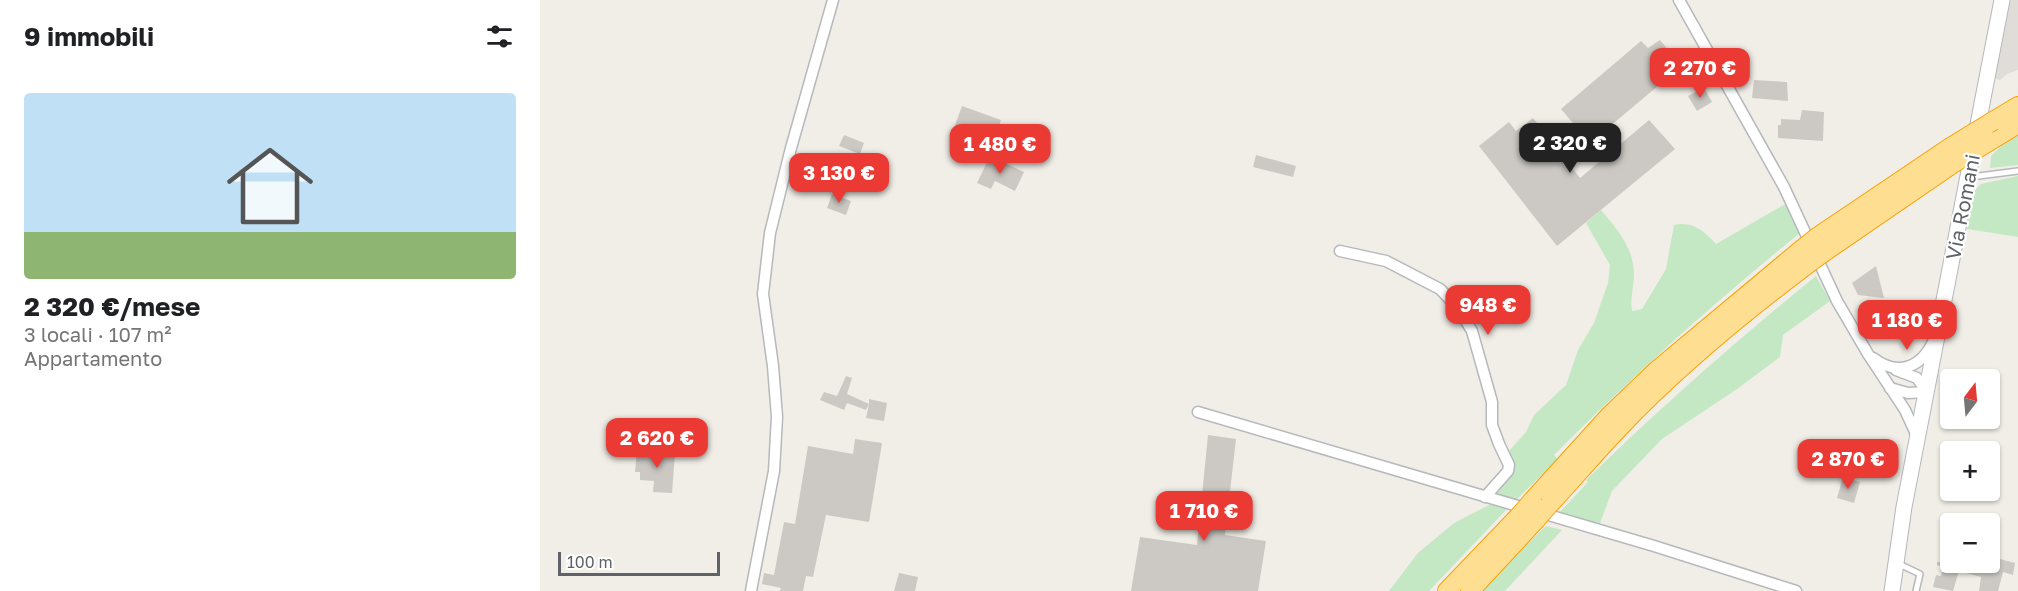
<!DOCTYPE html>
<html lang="it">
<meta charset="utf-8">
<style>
:root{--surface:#fff;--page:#f2f2f2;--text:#202124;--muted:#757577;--accent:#eb3a33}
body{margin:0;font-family:"Golos Text",sans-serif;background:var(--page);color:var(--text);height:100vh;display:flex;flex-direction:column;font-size:22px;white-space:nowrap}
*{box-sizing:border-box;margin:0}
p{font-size:20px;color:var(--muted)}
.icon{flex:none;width:33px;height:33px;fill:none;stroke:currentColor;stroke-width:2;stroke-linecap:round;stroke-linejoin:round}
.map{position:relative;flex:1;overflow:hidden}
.panel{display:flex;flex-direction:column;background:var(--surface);width:540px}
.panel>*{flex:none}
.needle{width:39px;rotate:16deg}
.fabs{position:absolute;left:1400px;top:369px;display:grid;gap:12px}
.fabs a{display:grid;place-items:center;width:60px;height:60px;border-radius:6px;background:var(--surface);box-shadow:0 2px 4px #0004;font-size:30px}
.scale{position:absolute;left:18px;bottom:15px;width:162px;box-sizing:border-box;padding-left:6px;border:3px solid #5f6368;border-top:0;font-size:16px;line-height:21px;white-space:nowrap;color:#5f6368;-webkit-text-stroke:4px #fff;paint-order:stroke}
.price{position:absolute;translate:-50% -51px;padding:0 14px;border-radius:12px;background:var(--accent);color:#fff;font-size:20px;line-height:39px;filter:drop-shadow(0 2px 3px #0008)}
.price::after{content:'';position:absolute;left:50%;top:36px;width:18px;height:14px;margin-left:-9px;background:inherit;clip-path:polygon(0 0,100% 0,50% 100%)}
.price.active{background:#222;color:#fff}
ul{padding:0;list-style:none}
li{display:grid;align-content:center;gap:12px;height:318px;padding:0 24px}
li span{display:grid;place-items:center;height:186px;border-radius:6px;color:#555}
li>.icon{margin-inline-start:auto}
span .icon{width:108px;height:108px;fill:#fffc;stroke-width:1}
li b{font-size:26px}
h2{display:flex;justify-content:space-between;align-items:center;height:72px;padding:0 24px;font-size:26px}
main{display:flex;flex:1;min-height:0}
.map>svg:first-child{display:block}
</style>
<main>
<section class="panel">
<h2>9 immobili<svg class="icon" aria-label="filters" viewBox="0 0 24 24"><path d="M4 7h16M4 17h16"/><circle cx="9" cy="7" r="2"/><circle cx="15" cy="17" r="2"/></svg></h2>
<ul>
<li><span style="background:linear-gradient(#bfe0f5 75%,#8fb573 0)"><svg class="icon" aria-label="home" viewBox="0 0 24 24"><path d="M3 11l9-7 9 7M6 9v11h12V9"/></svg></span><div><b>2 320 €/mese</b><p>3 locali · 107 m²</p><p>Appartamento</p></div></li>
</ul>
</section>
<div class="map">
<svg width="1478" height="591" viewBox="0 0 1478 591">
<rect width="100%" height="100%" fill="#f1eee7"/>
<path fill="#e0ddd9" d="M 1470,0 L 1478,0 L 1478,70 L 1467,74 L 1460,80 L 1454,78 Z"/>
<g fill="#c5e8c4">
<path d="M 1478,136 L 1478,165 L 1450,168 L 1451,156 L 1462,145 Z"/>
<path d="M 1478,176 L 1478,237 L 1427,229 L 1434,191 L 1441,184 Z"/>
<path d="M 1247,203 L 1260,233 C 1174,302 1092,377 1014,455 L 1018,459 L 974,502 L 952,495 L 971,459 L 969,451 L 986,432 L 994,415 L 1026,385 L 1038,350 L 1054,323 L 1068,283 L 1070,265 L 1046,223 L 1061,210 C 1078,230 1095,249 1094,278 C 1093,289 1090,300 1092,311 L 1102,309 L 1126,269 L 1134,225 C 1153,221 1164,231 1176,244 Z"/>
<path d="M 1276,276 L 1290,301 L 1243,335 L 1240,357 L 1197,389 L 1122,439 L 1072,491 L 1059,526 L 1019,513 L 1048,482 L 1046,480 C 1120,408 1196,341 1276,276 Z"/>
<path d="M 951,504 L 967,509 L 889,591 L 849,591 L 878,553 L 914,523 Z"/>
<path d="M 1006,526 L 1022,530 L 965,591 L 938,591 Z"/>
</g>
<g fill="#ccc9c4">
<path d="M 1120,40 L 1134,57 L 1124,66 L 1131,75 L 1050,143 L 1021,109 L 1101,41 L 1108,48 Z"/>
<path d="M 1214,80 L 1247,82 L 1248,101 L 1212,98 Z"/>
<path d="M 1164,88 L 1172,102 L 1157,111 L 1148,96 Z"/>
<path d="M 422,106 L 461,120 L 450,151 L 411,136 Z"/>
<path d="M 1262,110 L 1284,112 L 1283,141 L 1238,138 L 1238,125 L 1241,125 L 1241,119 L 1260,120 Z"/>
<path d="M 993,118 L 1040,178 L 1109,120 L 1135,149 L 1017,246 L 939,146 L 969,122 L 976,131 Z"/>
<path d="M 304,135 L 324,143 L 320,154 L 299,146 Z"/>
<path d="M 716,155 L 756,166 L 753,177 L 713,167 Z"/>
<path d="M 450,156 L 484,172 L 475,191 L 455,181 L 451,189 L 437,183 Z"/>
<path d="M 292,194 L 311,201 L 306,215 L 287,208 Z"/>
<path d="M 1336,266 L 1344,298 L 1318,295 L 1312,283 Z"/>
<path d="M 306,376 L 312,378 L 307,394 L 329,404 L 329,399 L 347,403 L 344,421 L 326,418 L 329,404 L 326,410 L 307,403 L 304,410 L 280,400 L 284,392 L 297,396 Z"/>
<path d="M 668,435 L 696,439 L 685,535 L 726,541 L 718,591 L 591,591 L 600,537 L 657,545 Z"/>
<path d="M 315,439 L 342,443 L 329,522 L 286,515 L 273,577 L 266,576 L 263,591 L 240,591 L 241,588 L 222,584 L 224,573 L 234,575 L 244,522 L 255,524 L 268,446 L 313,454 Z"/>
<path d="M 97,450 L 135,453 L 132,493 L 113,492 L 114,481 L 100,480 L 100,472 L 95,472 Z"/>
<path d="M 1303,477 L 1320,482 L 1314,503 L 1297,498 Z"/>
<path d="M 1449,556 L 1475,563 L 1473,575 L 1463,572 L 1458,591 L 1439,591 L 1441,577 L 1419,571 L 1413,591 L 1393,587 L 1396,575 L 1401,576 L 1403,567 L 1397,565 L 1397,562 L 1449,562 Z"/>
<path d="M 359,573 L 378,577 L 375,591 L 354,591 Z"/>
</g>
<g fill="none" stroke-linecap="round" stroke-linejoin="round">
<g stroke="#b5b8bc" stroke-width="8">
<g id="lane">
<path d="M 1431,177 L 1478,171"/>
<path d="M 1357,563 L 1380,574 L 1376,591"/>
</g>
</g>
<g stroke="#b5b8bc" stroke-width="13">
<g id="street">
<path d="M 1139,0 L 1244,187 L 1297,301 L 1328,354 L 1365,410 L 1377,436"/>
<path d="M 800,251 L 846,261 L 900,289 L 918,308 L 932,331 L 952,402 L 952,425 L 959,444 L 969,465 L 968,471 L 945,497"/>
<path d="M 1333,358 C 1357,376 1380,369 1393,342"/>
<path d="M 1350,388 L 1368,393 L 1387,392 L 1377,378 L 1356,370"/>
<path d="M 658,412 L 1114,546 L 1256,591"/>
<path d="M 211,591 L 234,471 L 237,417 L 233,366 L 223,294 L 230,233 L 251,148 L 293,0"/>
</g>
</g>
<g stroke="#b3b7bc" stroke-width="17">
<path id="secondary" d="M 1352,591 L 1364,507 L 1462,0"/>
</g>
<g stroke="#f8a100" stroke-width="20">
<g id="highway">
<path d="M 1453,121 L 1478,106"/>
<path d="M 1450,141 L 1478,124"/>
<path d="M 1277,237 L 1409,148"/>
<path d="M 1283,253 L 1414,163"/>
<path d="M 992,501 L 1069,416 L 1116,371 L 1262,249"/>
<path d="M 1009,505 C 1033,479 1056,452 1080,427 C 1137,367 1203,313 1268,264"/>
<path d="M 907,591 L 979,516"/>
<path d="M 930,591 L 995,521"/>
</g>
</g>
<use href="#lane" stroke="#fff" stroke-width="5"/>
<use href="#street" stroke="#fff" stroke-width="10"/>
<use href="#secondary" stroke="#fff" stroke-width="15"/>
<use href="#highway" stroke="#fede91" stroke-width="18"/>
<g stroke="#f8a100" stroke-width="20" stroke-linecap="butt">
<g id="highway-bridge">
<path d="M 1409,148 L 1453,121"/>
<path d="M 1414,163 L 1450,141"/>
<path d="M 1262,249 L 1277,237"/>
<path d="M 1268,264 L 1283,253"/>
<path d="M 979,516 L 992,501"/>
<path d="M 995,521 L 1009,505"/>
</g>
</g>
<use href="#highway-bridge" stroke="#fede91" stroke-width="18"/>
</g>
<g text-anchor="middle" stroke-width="4.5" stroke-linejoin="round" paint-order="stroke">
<g font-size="20" fill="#5f6368" stroke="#fff">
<text transform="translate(1423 207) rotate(-79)" y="7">Via Romani</text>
</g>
</g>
</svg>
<div class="fabs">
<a><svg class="needle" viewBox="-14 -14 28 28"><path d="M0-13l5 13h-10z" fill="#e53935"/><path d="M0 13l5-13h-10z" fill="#757577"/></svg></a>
<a>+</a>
<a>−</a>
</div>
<div class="scale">100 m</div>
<b class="price" style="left:1160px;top:99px">2 270 €</b>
<b class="price active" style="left:1030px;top:174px">2 320 €</b>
<b class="price" style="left:460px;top:175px">1 480 €</b>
<b class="price" style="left:299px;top:204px">3 130 €</b>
<b class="price" style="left:948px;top:336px">948 €</b>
<b class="price" style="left:1367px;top:351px">1 180 €</b>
<b class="price" style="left:117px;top:469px">2 620 €</b>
<b class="price" style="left:1308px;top:490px">2 870 €</b>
<b class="price" style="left:664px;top:542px">1 710 €</b>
</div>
</main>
